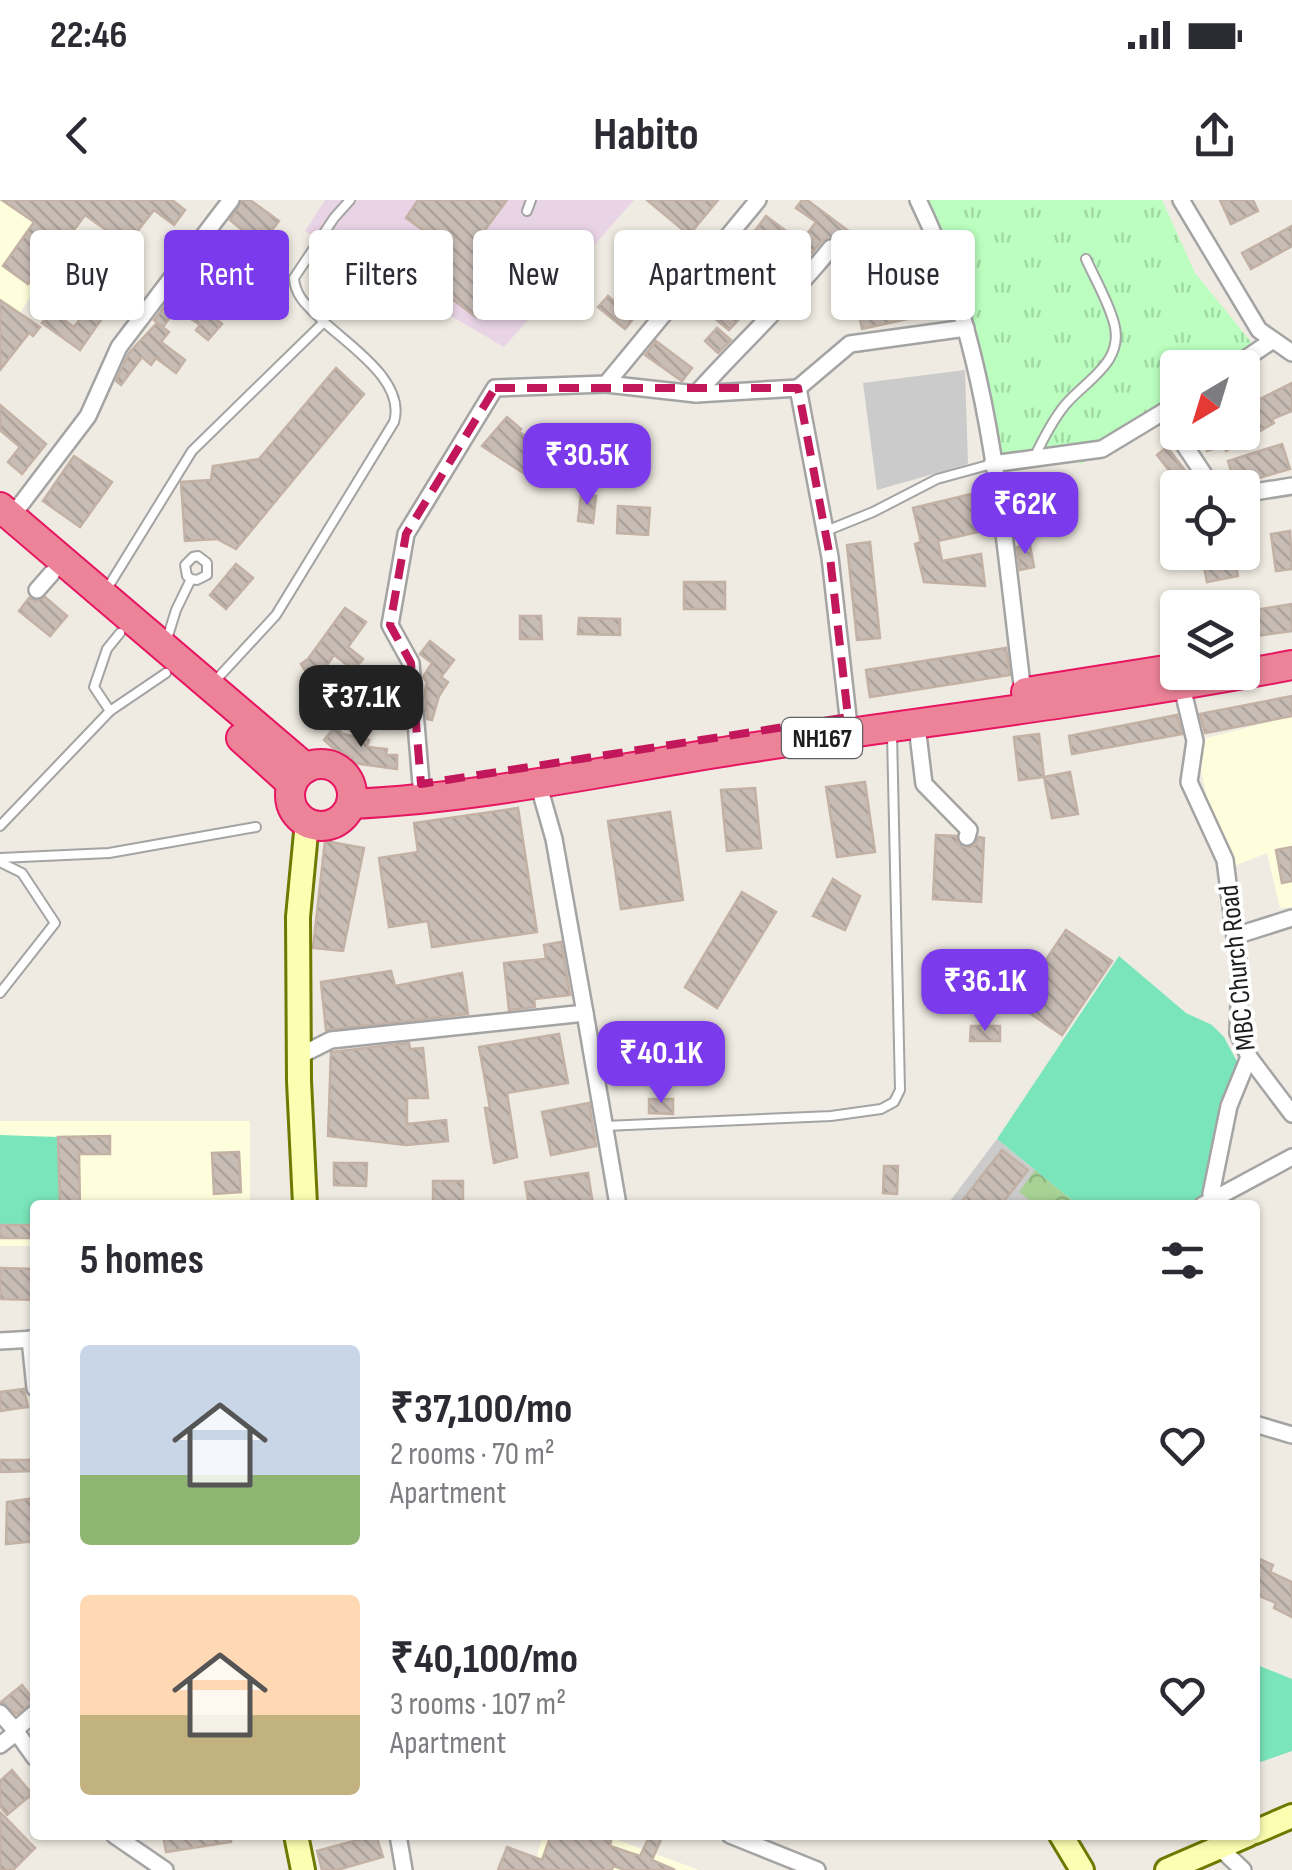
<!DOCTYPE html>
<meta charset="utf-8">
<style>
:root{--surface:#fff;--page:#f2f2f3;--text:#2b2b33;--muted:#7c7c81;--accent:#7c3aed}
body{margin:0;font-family:"Sofia Sans Condensed",sans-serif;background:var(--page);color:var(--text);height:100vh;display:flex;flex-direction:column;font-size:38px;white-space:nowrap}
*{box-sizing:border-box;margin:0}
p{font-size:32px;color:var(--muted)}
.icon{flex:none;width:55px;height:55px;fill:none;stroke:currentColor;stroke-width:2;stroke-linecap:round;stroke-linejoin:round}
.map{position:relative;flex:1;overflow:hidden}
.details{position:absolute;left:30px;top:1000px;width:1230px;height:640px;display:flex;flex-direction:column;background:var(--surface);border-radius:10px;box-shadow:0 2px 8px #0004}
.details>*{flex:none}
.hud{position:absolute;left:30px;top:30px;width:1232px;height:90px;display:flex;gap:20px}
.needle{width:65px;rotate:218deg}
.controls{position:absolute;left:1160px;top:150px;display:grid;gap:20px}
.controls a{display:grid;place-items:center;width:100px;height:100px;border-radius:10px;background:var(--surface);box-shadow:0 2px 8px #0004;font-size:50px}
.price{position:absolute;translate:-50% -85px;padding:0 22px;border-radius:20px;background:var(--accent);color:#fff;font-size:32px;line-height:65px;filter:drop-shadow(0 2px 5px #0008)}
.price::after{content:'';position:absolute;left:50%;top:60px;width:30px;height:22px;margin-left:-15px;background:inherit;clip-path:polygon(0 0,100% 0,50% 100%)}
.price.current{background:#222;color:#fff}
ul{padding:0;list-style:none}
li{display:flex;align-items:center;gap:30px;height:250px;padding:0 50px}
li span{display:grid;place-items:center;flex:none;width:280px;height:200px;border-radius:10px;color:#555}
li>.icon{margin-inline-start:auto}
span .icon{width:120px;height:120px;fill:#fffc;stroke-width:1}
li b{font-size:42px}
h2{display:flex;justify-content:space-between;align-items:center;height:120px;padding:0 50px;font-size:42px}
.pill{padding:0 35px;border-radius:10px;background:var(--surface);box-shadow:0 2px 8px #0004;font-size:35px;line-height:90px}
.pill.current{background:var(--accent);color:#fff}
.status{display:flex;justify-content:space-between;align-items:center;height:70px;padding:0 50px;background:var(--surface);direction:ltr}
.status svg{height:28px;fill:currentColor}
header{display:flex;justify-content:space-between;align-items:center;height:130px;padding:0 50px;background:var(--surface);font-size:45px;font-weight:700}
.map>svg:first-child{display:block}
</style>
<div class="status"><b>22:46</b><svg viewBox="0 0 49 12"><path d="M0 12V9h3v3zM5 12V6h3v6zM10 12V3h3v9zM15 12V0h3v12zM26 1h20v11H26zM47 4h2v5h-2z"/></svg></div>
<header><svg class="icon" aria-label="back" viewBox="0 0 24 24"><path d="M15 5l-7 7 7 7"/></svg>Habito<svg class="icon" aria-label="share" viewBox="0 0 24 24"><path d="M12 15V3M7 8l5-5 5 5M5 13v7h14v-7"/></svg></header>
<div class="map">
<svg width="1292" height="1670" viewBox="0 0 1292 1670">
<defs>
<pattern id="forest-crowns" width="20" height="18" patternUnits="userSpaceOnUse" patternTransform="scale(2.5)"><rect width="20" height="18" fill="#a7d294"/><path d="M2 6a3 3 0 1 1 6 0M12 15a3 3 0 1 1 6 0" fill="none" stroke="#8fb47f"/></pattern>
<pattern id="park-tufts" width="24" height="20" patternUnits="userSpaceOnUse" patternTransform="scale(2.5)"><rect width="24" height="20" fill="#bbfebf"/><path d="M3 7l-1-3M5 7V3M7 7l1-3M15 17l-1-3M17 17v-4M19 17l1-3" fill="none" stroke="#a0d9a4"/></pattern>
<pattern id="building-back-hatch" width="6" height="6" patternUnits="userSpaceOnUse" patternTransform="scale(2.5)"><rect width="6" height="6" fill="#c8bdb5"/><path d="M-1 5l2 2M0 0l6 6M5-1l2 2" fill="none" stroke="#aba29b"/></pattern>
</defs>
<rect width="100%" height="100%" fill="#efebe2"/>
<path fill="#e9d4e6" d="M 325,0 L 634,0 L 504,147 L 305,31 Z"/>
<g fill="#fffedc">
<path d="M 0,0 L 43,0 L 79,28 L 0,141 Z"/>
<path d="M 1292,516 L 1292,707 L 1280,708 L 1267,653 L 1217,673 L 1211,618 L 1195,541 Z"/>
<path d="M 0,921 L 250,921 L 250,1005 L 35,1005 L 35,1046 L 0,1046 Z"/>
<path d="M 543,1635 L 604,1635 L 699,1670 L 533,1670 Z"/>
</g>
<g fill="#cbcbcb">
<path d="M 965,170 L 968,264 L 877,290 L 863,183 Z"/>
<path d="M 997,939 L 1078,1005 L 947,1005 Z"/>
</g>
<path fill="url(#forest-crowns)" d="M 1035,970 L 1078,1005 L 1036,1005 L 1019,992 Z"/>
<path fill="url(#park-tufts)" d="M 927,0 L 1162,0 L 1195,73 L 1260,153 L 1236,167 L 1178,168 L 1177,204 L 1081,264 L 1072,253 L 996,259 L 961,91 Z"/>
<g fill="#7ae5ba">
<path d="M 1119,756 L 1186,813 L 1212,825 L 1224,837 L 1242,871 L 1206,1005 L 1078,1005 L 997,939 Z"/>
<path d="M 0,935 L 58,937 L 60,1005 L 35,1005 L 35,1025 L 0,1025 Z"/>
<path d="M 1255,1464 L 1292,1479 L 1292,1551 L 1255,1564 Z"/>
</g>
<g fill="url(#building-back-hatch)" stroke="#c2b1a4" stroke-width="2.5">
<path d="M 2,0 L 172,0 L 185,10 L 174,25 L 154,10 L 121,52 L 132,60 L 116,82 L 123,88 L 80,150 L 42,123 L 51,111 L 74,127 L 91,104 L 65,85 L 86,59 L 95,66 L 116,37 L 85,15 L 64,44 L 59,40 L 28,84 L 3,66 L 34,22 Z"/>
<path d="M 242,0 L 250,0 L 279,21 L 260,45 L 230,20 Z"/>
<path d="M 418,0 L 507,0 L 476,42 L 506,63 L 485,93 L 490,97 L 476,117 L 423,77 L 445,46 L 406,18 Z"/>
<path d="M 647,0 L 718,0 L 689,35 Z"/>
<path d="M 802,0 L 807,0 L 858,38 L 847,52 L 837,39 L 823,40 L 772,98 L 764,92 L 729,130 L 691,99 L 722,61 L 728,67 L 766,16 L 801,42 L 816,22 L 796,8 Z"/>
<path d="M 1220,0 L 1253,0 L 1258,11 L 1231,24 Z"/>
<path d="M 1292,26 L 1292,46 L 1251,69 L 1242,53 Z"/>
<path d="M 219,35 L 238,49 L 229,63 L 245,75 L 228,98 L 223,94 L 209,113 L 222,124 L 208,140 L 196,130 L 200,125 L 176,109 L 163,127 L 154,120 L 175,93 L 196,107 L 212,85 L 192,69 Z"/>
<path d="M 922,38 L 930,65 L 911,70 L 904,42 Z"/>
<path d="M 942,91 L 948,110 L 862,129 L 858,109 Z"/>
<path d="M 608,96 L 634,118 L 625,129 L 598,107 Z"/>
<path d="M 0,100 L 40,127 L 33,136 L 29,133 L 0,170 Z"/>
<path d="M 157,123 L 169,132 L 161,142 L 185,160 L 176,173 L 156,158 L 151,165 L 142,157 L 121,185 L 116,181 L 129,153 Z"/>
<path d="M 717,128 L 731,140 L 718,153 L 705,141 Z"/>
<path d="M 656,141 L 692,168 L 682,181 L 645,155 Z"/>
<path d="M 336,168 L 364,194 L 236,349 L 217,339 L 185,341 L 181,282 L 211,280 L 213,266 L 259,259 Z"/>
<path d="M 1292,183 L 1292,211 L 1272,219 L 1274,223 L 1226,251 L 1224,246 L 1207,251 L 1201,232 L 1242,232 L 1242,208 Z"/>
<path d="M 0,205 L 46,244 L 22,274 L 8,262 L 20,247 L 0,230 Z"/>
<path d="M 507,217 L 521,229 L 519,232 L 549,250 L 542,263 L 535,259 L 525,274 L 482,246 Z"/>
<path d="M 1282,244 L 1290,269 L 1235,285 L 1228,261 Z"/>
<path d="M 1167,247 L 1188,274 L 1178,282 L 1157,255 Z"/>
<path d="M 74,256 L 112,282 L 80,327 L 43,301 Z"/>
<path d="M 581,294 L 596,296 L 593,323 L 578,321 Z"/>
<path d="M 971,294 L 978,332 L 938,341 L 942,361 L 981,354 L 985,386 L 924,382 L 915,344 L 921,342 L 913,308 Z"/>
<path d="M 618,306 L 650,308 L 648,335 L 617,333 Z"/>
<path d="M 1290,331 L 1292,369 L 1276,371 L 1271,334 Z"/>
<path d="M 870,342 L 880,438 L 857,440 L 847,345 Z"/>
<path d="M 1030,345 L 1034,367 L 1020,370 L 1017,347 Z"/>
<path d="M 1201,352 L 1233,352 L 1238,376 L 1207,382 Z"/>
<path d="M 236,364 L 253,378 L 226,409 L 210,395 Z"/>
<rect x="684" y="382" width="41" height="27"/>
<path d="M 45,397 L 67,416 L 50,436 L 19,411 L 29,398 L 36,401 Z"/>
<path d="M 1292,404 L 1292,431 L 1242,438 L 1242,412 Z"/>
<path d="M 345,408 L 366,422 L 348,447 L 363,459 L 354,470 L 334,455 L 314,484 L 301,464 L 308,459 Z"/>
<path d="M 520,416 L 541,416 L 542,439 L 520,439 Z"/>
<path d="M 579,418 L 620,419 L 620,435 L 578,434 Z"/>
<path d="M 430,441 L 454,460 L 441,477 L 448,482 L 439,496 L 432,520 L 427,519 L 425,491 L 427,482 L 423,477 L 432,463 L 420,454 Z"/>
<path d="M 1006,448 L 1010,475 L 870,497 L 866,470 Z"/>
<path d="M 402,486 L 403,502 L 377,503 L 377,487 Z"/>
<path d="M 1292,496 L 1292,516 L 1205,533 L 1200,514 Z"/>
<path d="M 1177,515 L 1182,534 L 1072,554 L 1069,536 Z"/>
<path d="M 335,527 L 343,534 L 369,540 L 367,547 L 387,549 L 386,555 L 397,555 L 397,569 L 354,563 L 352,557 L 334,549 L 324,540 Z"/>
<path d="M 1039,534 L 1044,577 L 1019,580 L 1014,537 Z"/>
<path d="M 1070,572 L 1078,614 L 1052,618 L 1044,577 Z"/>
<path d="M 865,582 L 875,652 L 837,657 L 826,587 Z"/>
<path d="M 755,588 L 761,648 L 727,651 L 721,590 Z"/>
<path d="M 518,608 L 537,732 L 432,747 L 428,721 L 389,727 L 379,658 L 418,652 L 414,623 Z"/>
<path d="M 670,612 L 683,700 L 621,709 L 608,621 Z"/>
<path d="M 936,635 L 956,636 L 958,644 L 965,648 L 974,646 L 979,637 L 984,638 L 981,702 L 933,699 Z"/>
<path d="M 325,641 L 364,648 L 343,751 L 313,748 Z"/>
<path d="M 1292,647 L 1292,681 L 1282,683 L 1276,650 Z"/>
<path d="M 833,679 L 860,696 L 845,730 L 813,716 Z"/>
<path d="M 742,692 L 776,712 L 717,808 L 685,787 Z"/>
<path d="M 1066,730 L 1112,761 L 1062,835 L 1016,804 Z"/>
<path d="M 561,742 L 570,795 L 534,799 L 535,807 L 509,810 L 504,763 L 546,759 L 544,745 Z"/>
<path d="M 391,771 L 395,786 L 462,773 L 468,814 L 326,830 L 321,782 Z"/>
<path d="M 971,826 L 1000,826 L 1000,841 L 970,841 Z"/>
<path d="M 559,834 L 568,883 L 507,893 L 517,957 L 494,963 L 485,908 L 490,908 L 479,847 Z"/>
<path d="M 409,843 L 410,849 L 423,848 L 428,898 L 407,898 L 407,924 L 446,920 L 448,941 L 406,945 L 328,936 L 331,852 Z"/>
<path d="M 649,899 L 673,899 L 673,914 L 649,913 Z"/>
<path d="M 589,903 L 596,946 L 551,955 L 542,912 Z"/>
<path d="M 110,936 L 110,954 L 79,954 L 80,1005 L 60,1005 L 58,937 Z"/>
<path d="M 1002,950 L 1028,970 L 1001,1005 L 959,1005 Z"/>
<path d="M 239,952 L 241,992 L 214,994 L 212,953 Z"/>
<path d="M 334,963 L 367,963 L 366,986 L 334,985 Z"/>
<path d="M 884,966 L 898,966 L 897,994 L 883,993 Z"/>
<path d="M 588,973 L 593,1005 L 529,1005 L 525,982 Z"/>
<rect x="433" y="981" width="30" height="24"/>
<rect x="0" y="1025" width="35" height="13"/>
<path d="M 0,1068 L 35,1069 L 35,1100 L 0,1099 Z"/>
<path d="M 24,1189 L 28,1207 L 0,1211 L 0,1192 Z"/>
<path d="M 0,1260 L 33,1260 L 33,1271 L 0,1272 Z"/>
<path d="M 35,1298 L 35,1341 L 6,1344 L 7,1302 Z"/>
<path d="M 1255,1357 L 1273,1365 L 1270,1372 L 1292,1382 L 1292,1417 L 1274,1408 L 1276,1403 L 1255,1394 Z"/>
<path d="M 22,1485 L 35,1502 L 16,1514 L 1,1502 Z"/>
<path d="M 12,1570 L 32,1594 L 7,1615 L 0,1606 L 0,1581 Z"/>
<path d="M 0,1612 L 35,1648 L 13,1670 L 0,1670 Z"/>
<path d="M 163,1635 L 231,1635 L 231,1642 L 166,1652 Z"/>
<path d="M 376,1635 L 383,1657 L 337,1670 L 322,1670 L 317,1651 Z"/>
<path d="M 551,1635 L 594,1635 L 611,1641 L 610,1646 L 640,1656 L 650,1635 L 663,1635 L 652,1660 L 675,1670 L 625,1670 L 613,1666 L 612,1670 L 498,1670 L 507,1647 L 542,1660 Z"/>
</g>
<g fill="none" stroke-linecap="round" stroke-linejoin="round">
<g stroke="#a4a4a4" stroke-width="12">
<g id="lane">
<path d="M 527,11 L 531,0"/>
<path d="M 324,122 C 311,109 295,98 294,78 L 334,18 L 350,0"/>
<path d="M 1034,258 C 1043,239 1052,221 1065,205 C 1086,180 1125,162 1114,123 C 1108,101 1095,79 1086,59"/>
<path d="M 826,331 L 873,312 L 937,279 L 992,264"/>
<path d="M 105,392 L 192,251 L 324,122 C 351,147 406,182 394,222 L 276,415 L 215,481"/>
<path d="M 167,439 L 176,410 L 191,379 L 197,380 L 207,375 L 207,363 L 198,356 L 193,357 L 185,365 L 187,376 L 191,379"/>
<path d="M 110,511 L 94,487 L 107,449 L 120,433"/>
<path d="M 0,626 L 110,511 L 166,473"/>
<path d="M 0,658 L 109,653 L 256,627"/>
<path d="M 0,662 L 22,673 L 55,723 L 0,793"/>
<path d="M 605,926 L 831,916 L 881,909 L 894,902 L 900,890 L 892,534"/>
</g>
</g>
<g stroke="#a4a4a4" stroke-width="20">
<g id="street">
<path d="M 918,0 C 992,151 1002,328 1023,492"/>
<path d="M 1181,0 L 1259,130 L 1292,153"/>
<path d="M 1232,168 L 1273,140"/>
<path d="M 606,184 L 696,194 L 798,188 L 830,357 L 848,517"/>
<path d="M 798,188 L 850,144 L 966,128"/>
<path d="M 696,194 C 741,144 789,100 831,48"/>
<path d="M 1163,213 L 1213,288"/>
<path d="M 992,264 L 1102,249 L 1178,203"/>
<path d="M 1242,294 L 1292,286"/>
<path d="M 12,316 L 88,216 L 119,147 L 231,0"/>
<path d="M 37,390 L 52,373"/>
<path d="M 1182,487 L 1195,541 L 1189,582 L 1225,660 L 1240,776 L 1238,833 L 1249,857 L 1229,906 L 1211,994"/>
<path d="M 917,526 L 924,584 L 969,630 L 967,637"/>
<path d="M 421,584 L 411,463 L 390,425 L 406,334 L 495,188 L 606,184 L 758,0"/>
<path d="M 1235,736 L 1292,718"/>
<path d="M 585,813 L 618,1005"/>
<path d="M 299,856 L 331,840 L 585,813 L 554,639 L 538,583"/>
<path d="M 1249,857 L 1292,914"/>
<path d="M 1203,1005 L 1292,957"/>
<path d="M 30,1139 L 35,1188"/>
<path d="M 0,1141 L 35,1139"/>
<path d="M 1255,1224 L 1292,1235"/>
<path d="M 0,1513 L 15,1530"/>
<path d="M 35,1513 L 15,1530 L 35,1558"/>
<path d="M 0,1545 L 17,1532"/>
<path d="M 114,1635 L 165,1670"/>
<path d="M 398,1635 L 404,1670"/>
<path d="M 730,1635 L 817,1670"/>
<path d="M 1219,1647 L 1243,1670"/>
</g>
</g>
<g stroke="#6e7900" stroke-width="28">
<g id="secondary">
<path d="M 305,1005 L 299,881 L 298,717 L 307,622"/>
<path d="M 1255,1632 L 1292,1616"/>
<path d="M 296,1635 L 303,1670"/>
<path d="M 1061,1635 L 1082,1670"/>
<path d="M 1167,1670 L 1248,1635"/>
</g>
</g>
<g stroke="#e71661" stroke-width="32">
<g id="highway">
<path d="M 0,307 L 306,568"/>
<path d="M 1026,492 L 1178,468"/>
<path d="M 241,538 L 292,584"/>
<circle cx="321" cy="595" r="31"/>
<path d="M 351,604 C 481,598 608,570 735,550 C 921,521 1107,501 1292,465"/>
</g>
</g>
<use href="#lane" stroke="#fff" stroke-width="8"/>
<use href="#street" stroke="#fff" stroke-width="15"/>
<use href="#secondary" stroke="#fcfeb1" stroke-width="22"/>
<use href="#highway" stroke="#ed8399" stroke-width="28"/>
</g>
<path fill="none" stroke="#c2185b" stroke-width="8" stroke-dasharray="20 12" stroke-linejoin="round" d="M 495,188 L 798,188 L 830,357 L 848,517 L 421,584 L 411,463 L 390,425 L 406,334 Z"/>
<g text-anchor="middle" stroke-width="8" stroke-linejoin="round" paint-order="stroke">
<rect fill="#fff" stroke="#616161" stroke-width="2.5" x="782" y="518" width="80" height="40" rx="8"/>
<g font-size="25" font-weight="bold" fill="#1d1d1d">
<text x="822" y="547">NH167</text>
</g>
<g font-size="28" fill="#1d1d1d" stroke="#fff">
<text transform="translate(1236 768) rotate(-96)" y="10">MBC Church Road</text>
</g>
</g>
</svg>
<div class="controls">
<a><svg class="needle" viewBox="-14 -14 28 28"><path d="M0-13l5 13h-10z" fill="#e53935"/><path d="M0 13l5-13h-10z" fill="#7c7c81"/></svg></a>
<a><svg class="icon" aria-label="locate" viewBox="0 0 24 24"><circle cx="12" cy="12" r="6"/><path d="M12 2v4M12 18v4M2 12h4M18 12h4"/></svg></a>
<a><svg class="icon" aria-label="layers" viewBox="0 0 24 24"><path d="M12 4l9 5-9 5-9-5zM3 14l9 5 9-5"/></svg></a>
</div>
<b class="price" style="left:587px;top:308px">₹30.5K</b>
<b class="price" style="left:1025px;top:357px">₹62K</b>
<b class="price current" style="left:361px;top:550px">₹37.1K</b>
<b class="price" style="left:985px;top:834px">₹36.1K</b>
<b class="price" style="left:661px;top:906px">₹40.1K</b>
<div class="hud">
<a class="pill">Buy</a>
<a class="pill current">Rent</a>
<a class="pill">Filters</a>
<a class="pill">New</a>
<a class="pill">Apartment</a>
<a class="pill">House</a>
</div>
<section class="details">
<h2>5 homes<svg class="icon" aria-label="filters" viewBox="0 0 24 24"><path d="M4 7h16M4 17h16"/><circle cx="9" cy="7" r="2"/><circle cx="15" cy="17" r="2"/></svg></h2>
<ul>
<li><span style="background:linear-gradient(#c9d6e8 65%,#8fb573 0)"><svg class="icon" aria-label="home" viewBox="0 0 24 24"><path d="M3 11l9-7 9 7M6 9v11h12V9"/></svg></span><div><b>₹37,100/mo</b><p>2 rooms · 70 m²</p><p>Apartment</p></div><svg class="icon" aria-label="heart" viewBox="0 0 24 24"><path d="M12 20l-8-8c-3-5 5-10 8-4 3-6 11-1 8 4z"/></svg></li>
<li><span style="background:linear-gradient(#ffd9b3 60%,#c2b280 0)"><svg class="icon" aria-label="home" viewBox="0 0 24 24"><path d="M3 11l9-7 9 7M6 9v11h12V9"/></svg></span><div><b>₹40,100/mo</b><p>3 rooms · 107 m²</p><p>Apartment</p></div><svg class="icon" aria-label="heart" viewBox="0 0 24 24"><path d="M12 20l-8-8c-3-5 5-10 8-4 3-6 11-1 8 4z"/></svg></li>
</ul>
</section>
</div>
